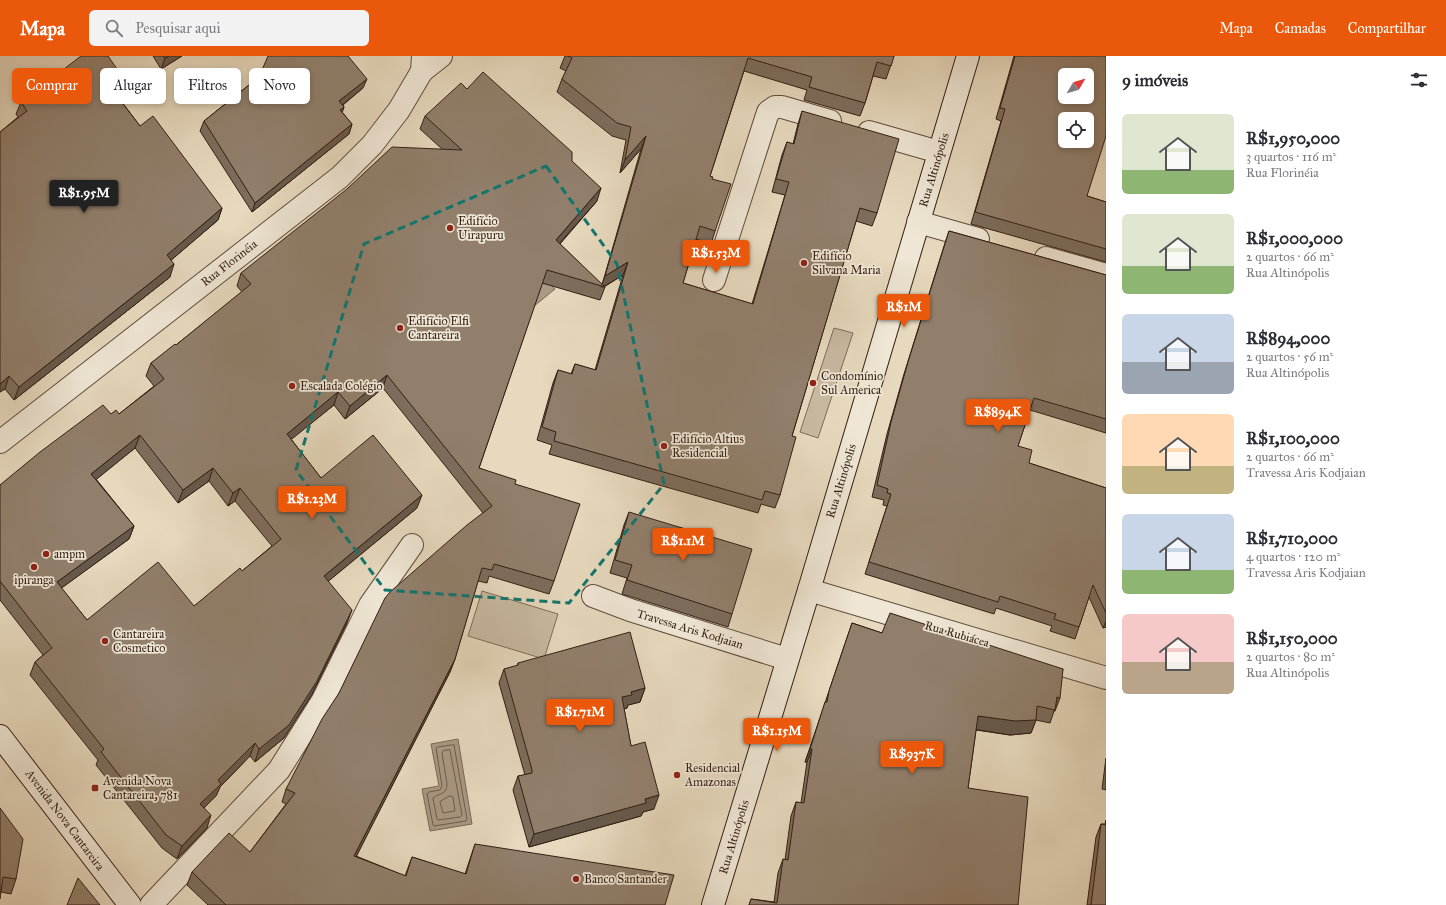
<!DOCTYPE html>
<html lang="pt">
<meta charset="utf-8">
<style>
:root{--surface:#fff;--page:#f2f2f3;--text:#2b2b33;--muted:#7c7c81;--accent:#ea580c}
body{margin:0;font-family:"IM FELL Great Primer",serif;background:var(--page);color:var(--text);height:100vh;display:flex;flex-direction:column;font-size:15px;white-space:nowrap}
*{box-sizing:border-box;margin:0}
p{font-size:13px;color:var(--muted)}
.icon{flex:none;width:22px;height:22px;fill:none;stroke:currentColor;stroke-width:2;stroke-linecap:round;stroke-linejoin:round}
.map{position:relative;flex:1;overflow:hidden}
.details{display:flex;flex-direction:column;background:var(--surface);width:340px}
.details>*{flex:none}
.banner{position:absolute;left:12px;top:12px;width:380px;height:36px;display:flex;gap:8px}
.needle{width:26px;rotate:52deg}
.tools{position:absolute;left:1058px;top:12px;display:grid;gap:8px}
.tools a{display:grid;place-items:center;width:36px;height:36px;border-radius:6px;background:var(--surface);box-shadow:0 2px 6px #0003;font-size:20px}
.price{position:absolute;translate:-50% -34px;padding:0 9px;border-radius:4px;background:var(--accent);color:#fff;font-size:13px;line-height:26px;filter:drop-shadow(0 1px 2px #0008)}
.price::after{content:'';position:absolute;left:50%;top:24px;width:12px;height:9px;margin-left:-6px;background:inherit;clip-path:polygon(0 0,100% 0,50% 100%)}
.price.selected{background:#222;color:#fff}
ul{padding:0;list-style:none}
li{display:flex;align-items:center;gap:12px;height:100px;padding:0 16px}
li span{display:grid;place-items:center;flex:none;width:112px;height:80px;border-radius:6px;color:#555}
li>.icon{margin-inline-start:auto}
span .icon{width:48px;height:48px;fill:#fffc;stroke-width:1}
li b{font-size:17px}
h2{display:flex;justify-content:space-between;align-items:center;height:48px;padding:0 16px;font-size:17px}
.tag{padding:0 14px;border-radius:6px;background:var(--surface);box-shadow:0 2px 6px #0003;font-size:14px;line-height:36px}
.tag.selected{background:var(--accent);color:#fff}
header{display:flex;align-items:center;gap:24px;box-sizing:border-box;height:56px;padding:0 20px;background:var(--accent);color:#fff}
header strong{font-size:19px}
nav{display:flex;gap:22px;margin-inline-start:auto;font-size:14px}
.search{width:280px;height:36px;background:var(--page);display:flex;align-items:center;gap:10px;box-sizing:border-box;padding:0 14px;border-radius:6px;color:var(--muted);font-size:15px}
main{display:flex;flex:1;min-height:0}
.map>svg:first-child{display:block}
</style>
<header>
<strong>Mapa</strong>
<div class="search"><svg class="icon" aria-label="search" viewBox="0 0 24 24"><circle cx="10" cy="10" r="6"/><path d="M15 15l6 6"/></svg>Pesquisar aqui</div>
<nav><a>Mapa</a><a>Camadas</a><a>Compartilhar</a></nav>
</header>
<main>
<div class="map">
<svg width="1106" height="849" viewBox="0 0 1106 849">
<rect width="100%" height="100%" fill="#e7d9be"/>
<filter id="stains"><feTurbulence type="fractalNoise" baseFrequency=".005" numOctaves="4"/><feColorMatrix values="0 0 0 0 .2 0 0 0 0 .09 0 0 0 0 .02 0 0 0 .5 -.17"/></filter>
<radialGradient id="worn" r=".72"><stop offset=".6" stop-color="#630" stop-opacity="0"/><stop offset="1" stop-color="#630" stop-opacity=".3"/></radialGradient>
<g fill="#c8b9a1" stroke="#7e6c5a">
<path d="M 834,272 L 853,277 L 818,382 L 800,376 Z"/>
<path d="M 482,535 L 558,558 L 544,603 L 468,580 Z"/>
</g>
<g fill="#aa9984" stroke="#7a6857">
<path d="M 537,212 L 555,233 L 522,260 Z"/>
<path d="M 458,683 L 472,768 L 430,775 L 422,733 L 439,730 L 431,688 Z"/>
</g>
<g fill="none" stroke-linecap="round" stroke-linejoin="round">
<g stroke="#6e5c4c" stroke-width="1">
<path d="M 454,689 L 467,763 L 466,765 L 434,770 L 433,769 L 427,738 L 429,736 L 440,734 L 442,730 L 436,692 L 438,691 Z"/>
<path d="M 450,694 L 462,759 L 460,761 L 438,764 L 437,763 L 433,742 C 439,737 447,739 447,728 L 442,697 L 443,695 Z"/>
<path d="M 450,740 L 453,741 L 455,755 L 443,757 L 440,746 Z"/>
</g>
<g stroke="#604d3e" stroke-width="24">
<g id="street">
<path d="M 422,15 L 441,0"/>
<path d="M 869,76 L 939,96"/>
<path d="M 918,166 L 978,183"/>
<path d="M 1046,202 L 1106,219"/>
<path d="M 714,224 L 768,56 L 775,51 L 782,51 L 830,65"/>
<path d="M 0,386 L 340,121 L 372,89 L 399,54 L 422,15 L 423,0"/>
<path d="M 809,534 L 1106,622"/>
<path d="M 593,540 L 630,554 L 787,603"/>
<path d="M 151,849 L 279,714 L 323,644 L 370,549 L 412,489"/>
</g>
</g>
<g stroke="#331e13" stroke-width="24">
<g id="secondary">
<path d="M 0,680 L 130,849"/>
<path d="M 713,849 L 809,534 L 968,0"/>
</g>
</g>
<use href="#street" stroke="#efe6d5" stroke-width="22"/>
<use href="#secondary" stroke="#efe6d5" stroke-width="22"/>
</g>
<g fill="#7d6d5d" stroke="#331e13" fill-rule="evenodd">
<path d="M 153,0 L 182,0 L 161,13 Z"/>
<path d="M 565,0 L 894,0 L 886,23 L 873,20 L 865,47 L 860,60 L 804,44 L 807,34 L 744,15 L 710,120 L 712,123 L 715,175 L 711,188 L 696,183 L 683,227 L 752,248 L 785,139 L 772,136 L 782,99 L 787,86 L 793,88 L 798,68 L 802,55 L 877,157 L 872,170 L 856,165 L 792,380 L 780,439 L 775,452 L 761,448 L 758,457 L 549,398 L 552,389 L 537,384 L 553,327 L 558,314 L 571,318 L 575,308 L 595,314 L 623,219 L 604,231 L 605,231 L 600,244 L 542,227 L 479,412 L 515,428 L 554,525 L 549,538 L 489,520 L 487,527 L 478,525 L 455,603 L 450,616 L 356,800 L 405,820 L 412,801 L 465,818 L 475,788 L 665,849 L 208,849 L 187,829 L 192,816 L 250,796 L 286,748 L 282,746 L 286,733 L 483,457 L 383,332 L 345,363 L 334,349 L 291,383 L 321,422 L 417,452 L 328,525 L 347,567 L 312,638 L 284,682 L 255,706 L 250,700 L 220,731 L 216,740 L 204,752 L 207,772 L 177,803 L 162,792 L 96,709 L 98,704 L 30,619 L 35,606 L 43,599 L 0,544 L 0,429 L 111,358 L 119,358 L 154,330 L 146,320 L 151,307 L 176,289 L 242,236 L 237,230 L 241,217 L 442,93 L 420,73 L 425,60 L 467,33 L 572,105 L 597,145 L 560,188 L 602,229 L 641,93 L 620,117 L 626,84 L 612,80 L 557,36 L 562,23 L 566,15 L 560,12 ZM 135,392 L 178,447 L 209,425 L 228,450 L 235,445 L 272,490 L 242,515 L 194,550 L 87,564 L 61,532 L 129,483 L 134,470 L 96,423 Z"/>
<path d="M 1014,0 L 1106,0 L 1087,140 L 1106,146 L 1106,206 L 971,168 L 1001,65 L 996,63 Z"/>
<path d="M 259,21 L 363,32 L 343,49 L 344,51 L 342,56 L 352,68 L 349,78 L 252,156 L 200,75 L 204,65 Z"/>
<path d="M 113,26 L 109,29 L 140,70 L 222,152 L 218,164 L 171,204 L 170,221 L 14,344 L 5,333 L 0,336 L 0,76 L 18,61 L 16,58 L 21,46 Z"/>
<path d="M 949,175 L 1106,219 L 1106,377 L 1030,354 L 1018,390 L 1029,407 L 1106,432 L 1106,571 L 1103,572 L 1089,541 L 1075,583 L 1050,575 L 1052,570 L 996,552 L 994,558 L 865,518 L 887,450 L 883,449 L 884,444 L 872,441 L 887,378 L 904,318 L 945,187 Z"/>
<path d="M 629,456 L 732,558 L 728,571 L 622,538 L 627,522 L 610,517 L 624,469 Z"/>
<path d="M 852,567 L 882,577 L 1063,613 L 1055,655 L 1054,655 L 1050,667 L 1036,664 L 1031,677 L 1010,679 L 976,674 L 968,732 L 1018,849 L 749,849 L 751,843 L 774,846 L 778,817 L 783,803 L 785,804 L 791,760 L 796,746 L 801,747 L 807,706 L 805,706 Z"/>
<path d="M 518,607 L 645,632 L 640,646 L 628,649 L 627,652 L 624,653 L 631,690 L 654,753 L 643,756 L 641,760 L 529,791 L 513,734 L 518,720 L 525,719 L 499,627 L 504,613 L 517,610 Z"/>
<path d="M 1106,702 L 1106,734 L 1102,733 Z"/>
<path d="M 0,752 L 16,823 L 11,838 L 1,836 Z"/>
<path d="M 1106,764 L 1106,849 L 1087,849 L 1096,781 L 1101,768 L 1105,768 Z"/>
</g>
<g fill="#66594c" stroke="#331e13">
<path d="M 169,0 L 182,0 L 161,13 L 165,2 Z"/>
<path d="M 117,13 L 113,26 L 100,35 L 104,23 Z"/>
<path d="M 367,23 L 363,32 L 336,54 L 339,45 Z"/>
<path d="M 344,51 L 341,60 L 340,54 Z"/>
<path d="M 352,68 L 349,78 L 252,156 L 255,147 Z"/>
<path d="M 646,80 L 641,93 L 620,117 L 625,104 Z"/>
<path d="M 601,132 L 597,145 L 551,197 L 556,184 Z"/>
<path d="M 222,152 L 218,164 L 162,212 L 167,199 Z"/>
<path d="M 628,206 L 623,219 L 603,231 L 601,231 L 605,220 Z"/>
<path d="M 174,208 L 170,221 L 14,344 L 19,331 Z"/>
<path d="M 387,319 L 383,332 L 345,363 L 350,350 Z"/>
<path d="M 9,320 L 5,333 L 0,336 L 0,328 Z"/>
<path d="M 338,336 L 334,349 L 282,391 L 287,378 Z"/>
<path d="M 140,379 L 135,392 L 87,431 L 91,418 Z"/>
<path d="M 213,412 L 209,425 L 178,447 L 183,434 Z"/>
<path d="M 240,432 L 235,445 L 228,450 L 233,437 Z"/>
<path d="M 422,439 L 417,452 L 319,533 L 324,520 Z"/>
<path d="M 134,470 L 129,483 L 52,539 L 57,526 Z"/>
<path d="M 352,554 L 347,567 L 312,638 L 284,682 L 255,706 L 259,693 Z"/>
<path d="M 1106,565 L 1106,571 L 1103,572 Z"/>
<path d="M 455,603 L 450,616 L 350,813 L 354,800 Z"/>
<path d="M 645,632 L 640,646 L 628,649 L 627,652 L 617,655 L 622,641 L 631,636 Z"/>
<path d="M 1057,641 L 1060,642 L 1055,655 L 1054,655 Z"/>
<path d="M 978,660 L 1036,664 L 1031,677 L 1010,679 L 973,673 Z"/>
<path d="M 255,687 L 250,700 L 220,731 L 216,740 L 195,761 L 200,748 L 218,724 Z"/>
<path d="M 810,693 L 812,693 L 807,706 L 805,706 Z"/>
<path d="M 659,739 L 654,753 L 643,756 L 641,760 L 529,791 L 534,778 L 645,743 Z"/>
<path d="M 211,759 L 207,772 L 177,803 L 182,790 Z"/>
</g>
<g fill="#917f6c" stroke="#331e13" fill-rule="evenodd">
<path d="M 81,0 L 108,0 L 117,13 L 104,23 L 140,70 L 153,60 L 222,152 L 167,199 L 174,208 L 19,331 L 9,320 L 0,328 L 0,76 L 27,55 L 21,46 Z"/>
<path d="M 163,0 L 169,0 L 165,2 Z"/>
<path d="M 268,0 L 348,0 L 367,23 L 339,45 L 344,51 L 340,54 L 352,68 L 255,147 L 204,65 L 259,21 Z"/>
<path d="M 568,0 L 894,0 L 891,10 L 877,6 L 865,47 L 809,31 L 812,21 L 748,2 L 710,120 L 713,121 L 712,123 L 731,128 L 715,175 L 700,170 L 683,227 L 753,248 L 789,126 L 776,123 L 787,86 L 794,88 L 802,55 L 899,83 L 877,157 L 860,152 L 792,380 L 796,381 L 780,439 L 765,435 L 762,444 L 554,385 L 556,376 L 542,371 L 558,314 L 572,318 L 575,308 L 596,314 L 628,206 L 605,220 L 646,80 L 625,104 L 631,71 L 617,67 L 562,23 L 572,2 Z"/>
<path d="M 1015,0 L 1106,0 L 1106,80 L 1087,140 L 1106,146 L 1106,193 L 975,156 L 1005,53 L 1000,52 ZM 1065,19 L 1087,19 L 1087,41 L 1065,41 ZM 1065,63 L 1087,63 L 1087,85 L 1065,85 Z"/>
<path d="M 483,16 L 572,96 L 572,105 L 601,132 L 556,184 L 605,231 L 547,214 L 479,412 L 516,424 L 515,428 L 580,448 L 554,525 L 494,508 L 492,514 L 482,512 L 455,603 L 354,800 L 406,820 L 412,801 L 466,818 L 475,788 L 674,819 L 665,849 L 226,849 L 192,816 L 229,777 L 250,796 L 295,737 L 286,733 L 322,663 L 339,637 L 385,542 L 390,536 L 467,469 L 492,450 L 387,319 L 350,350 L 338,336 L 287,378 L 321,422 L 373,379 L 422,439 L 324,520 L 352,554 L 317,625 L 289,669 L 259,693 L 255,687 L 218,724 L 221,728 L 200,748 L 211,759 L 182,790 L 166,779 L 101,696 L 104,693 L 35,606 L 52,592 L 0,525 L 0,429 L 40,396 L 103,349 L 111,358 L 116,354 L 119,358 L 164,323 L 151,307 L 175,288 L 176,289 L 251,228 L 241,217 L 347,133 L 392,91 L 462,94 L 425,60 L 461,27 L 467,33 ZM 140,379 L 183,434 L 213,412 L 233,437 L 240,432 L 281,483 L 242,515 L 240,512 L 194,550 L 158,506 L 87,564 L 57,526 L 134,470 L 91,418 Z"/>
<path d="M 949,175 L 1106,219 L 1106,363 L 1034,342 L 1018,390 L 1032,394 L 1029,407 L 1106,432 L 1106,557 L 1093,529 L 1079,571 L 1054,563 L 1056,558 L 1000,540 L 998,546 L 869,506 L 891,438 L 887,437 L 888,433 L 877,429 L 891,366 L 908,306 Z"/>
<path d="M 629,456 L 752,493 L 732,558 L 627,524 L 632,509 L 615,504 Z"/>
<path d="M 890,557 L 1063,613 L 1060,642 L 1057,641 L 1055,654 L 1037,650 L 1036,664 L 1015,665 L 978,660 L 968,732 L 1028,741 L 1018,849 L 749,849 L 751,843 L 777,847 L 783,803 L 788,804 L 796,746 L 804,747 L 812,693 L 810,693 L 825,646 L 827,646 L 829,635 L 852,567 L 882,577 Z"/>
<path d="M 630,576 L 645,632 L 631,636 L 632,639 L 622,641 L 631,690 L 645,686 L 659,739 L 645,743 L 646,747 L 534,778 L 518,720 L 532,717 L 532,714 L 504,613 L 518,609 L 518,607 Z"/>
<path d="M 0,752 L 23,783 L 16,823 L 3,821 L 0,843 Z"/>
<path d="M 1101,768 L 1106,769 L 1106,849 L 1091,849 Z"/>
<path d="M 78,822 L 100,849 L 67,849 Z"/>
</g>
<path fill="none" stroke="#0f766e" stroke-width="3" stroke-dasharray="8 5" stroke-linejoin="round" d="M 546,110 L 617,208 L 664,428 L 569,547 L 385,534 L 296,414 L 364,188 Z"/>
<g fill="#8f2418" stroke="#efe6d5" stroke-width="1.5">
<circle cx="450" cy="172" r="4"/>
<circle cx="804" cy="207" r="4"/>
<circle cx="400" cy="272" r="4"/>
<circle cx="813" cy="327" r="4"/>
<circle cx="292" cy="330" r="4"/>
<circle cx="664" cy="390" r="4"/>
<circle cx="46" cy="498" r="4"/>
<circle cx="34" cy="511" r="4"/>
<circle cx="105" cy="585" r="4"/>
<circle cx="677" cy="719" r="4"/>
<rect x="91" y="728" width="8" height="8" rx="2"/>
<circle cx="576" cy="823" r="4"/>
</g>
<g text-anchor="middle" stroke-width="3.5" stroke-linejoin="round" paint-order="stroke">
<g font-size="12" fill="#331e13" stroke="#efe6d5">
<text transform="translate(934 114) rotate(-73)" y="4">Rua Altinópolis</text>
<text transform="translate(229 207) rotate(-38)" y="4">Rua Florinéia</text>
<text transform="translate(841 425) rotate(-73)" y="4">Rua Altinópolis</text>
<text transform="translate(690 573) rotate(17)" y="4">Travessa Aris Kodjaian</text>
<text transform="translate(957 578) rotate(16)" y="4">Rua Rubiácea</text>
<text transform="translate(65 764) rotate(53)" y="4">Avenida Nova Cantareira</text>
<text transform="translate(734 781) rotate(-73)" y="4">Rua Altinópolis</text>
</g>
<g font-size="12" fill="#331e13" stroke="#efe6d5" text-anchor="start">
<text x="458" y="169">Edifício<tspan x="458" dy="14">Uirapuru</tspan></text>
<text x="812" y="204">Edifício<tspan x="812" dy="14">Silvana Maria</tspan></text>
<text x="408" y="269">Edifício Elfi<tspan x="408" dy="14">Cantareira</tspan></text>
<text x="821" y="324">Condomínio<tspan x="821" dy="14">Sul America</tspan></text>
<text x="300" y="334">Escalada Colégio</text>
<text x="672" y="387">Edifício Altius<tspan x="672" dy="14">Residencial</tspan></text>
<text x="54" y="502">ampm</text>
<text x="34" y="528" text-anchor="middle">ipiranga</text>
<text x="113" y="582">Cantareira<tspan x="113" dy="14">Cosmetico</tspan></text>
<text x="685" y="716">Residencial<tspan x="685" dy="14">Amazonas</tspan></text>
<text x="103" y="729">Avenida Nova<tspan x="103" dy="14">Cantareira, 781</tspan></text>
<text x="584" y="827">Banco Santander</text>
</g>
</g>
<rect width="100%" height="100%" filter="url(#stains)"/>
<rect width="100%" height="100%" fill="url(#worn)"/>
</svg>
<div class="tools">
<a><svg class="needle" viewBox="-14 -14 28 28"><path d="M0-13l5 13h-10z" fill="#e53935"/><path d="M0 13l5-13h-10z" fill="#7c7c81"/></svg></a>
<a><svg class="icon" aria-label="locate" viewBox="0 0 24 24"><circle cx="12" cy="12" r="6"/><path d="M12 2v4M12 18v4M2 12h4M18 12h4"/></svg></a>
</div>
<b class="price selected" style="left:84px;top:158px">R$1.95M</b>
<b class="price" style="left:716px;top:218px">R$1.53M</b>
<b class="price" style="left:904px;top:272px">R$1M</b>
<b class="price" style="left:998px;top:377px">R$894K</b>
<b class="price" style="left:312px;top:464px">R$1.23M</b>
<b class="price" style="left:683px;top:506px">R$1.1M</b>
<b class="price" style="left:580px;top:677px">R$1.71M</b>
<b class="price" style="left:777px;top:696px">R$1.15M</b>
<b class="price" style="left:912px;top:719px">R$937K</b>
<div class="banner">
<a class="tag selected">Comprar</a>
<a class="tag">Alugar</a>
<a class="tag">Filtros</a>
<a class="tag">Novo</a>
</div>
</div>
<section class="details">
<h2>9 imóveis<svg class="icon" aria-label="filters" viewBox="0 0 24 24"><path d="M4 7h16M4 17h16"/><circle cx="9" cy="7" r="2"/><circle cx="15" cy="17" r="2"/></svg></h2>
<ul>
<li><span style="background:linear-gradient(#dfe7d0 70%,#8fb573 0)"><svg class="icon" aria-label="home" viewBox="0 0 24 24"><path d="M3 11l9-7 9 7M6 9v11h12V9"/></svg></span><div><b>R$1,950,000</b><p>3 quartos · 116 m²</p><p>Rua Florinéia</p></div></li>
<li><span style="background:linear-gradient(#dfe7d0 65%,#8fb573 0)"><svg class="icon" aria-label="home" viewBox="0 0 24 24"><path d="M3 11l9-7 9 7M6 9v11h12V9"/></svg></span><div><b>R$1,000,000</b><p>2 quartos · 66 m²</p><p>Rua Altinópolis</p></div></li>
<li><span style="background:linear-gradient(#c9d6e8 60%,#9aa5b1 0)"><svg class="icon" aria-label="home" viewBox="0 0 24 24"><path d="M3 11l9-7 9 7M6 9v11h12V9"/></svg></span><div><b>R$894,000</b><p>2 quartos · 56 m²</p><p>Rua Altinópolis</p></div></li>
<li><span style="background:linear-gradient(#ffd9b3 65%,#c2b280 0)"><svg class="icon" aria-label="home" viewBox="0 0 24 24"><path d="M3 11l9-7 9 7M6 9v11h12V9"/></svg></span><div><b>R$1,100,000</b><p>2 quartos · 66 m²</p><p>Travessa Aris Kodjaian</p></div></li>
<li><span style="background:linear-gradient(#c9d6e8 70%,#8fb573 0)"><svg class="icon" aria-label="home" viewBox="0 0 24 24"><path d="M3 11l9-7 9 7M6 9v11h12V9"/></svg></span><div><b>R$1,710,000</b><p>4 quartos · 120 m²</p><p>Travessa Aris Kodjaian</p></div></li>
<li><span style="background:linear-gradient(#f6c9c9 60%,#b9a48a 0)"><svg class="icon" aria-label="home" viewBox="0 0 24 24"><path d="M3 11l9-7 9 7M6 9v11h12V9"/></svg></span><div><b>R$1,150,000</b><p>2 quartos · 80 m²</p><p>Rua Altinópolis</p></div></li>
</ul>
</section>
</main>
